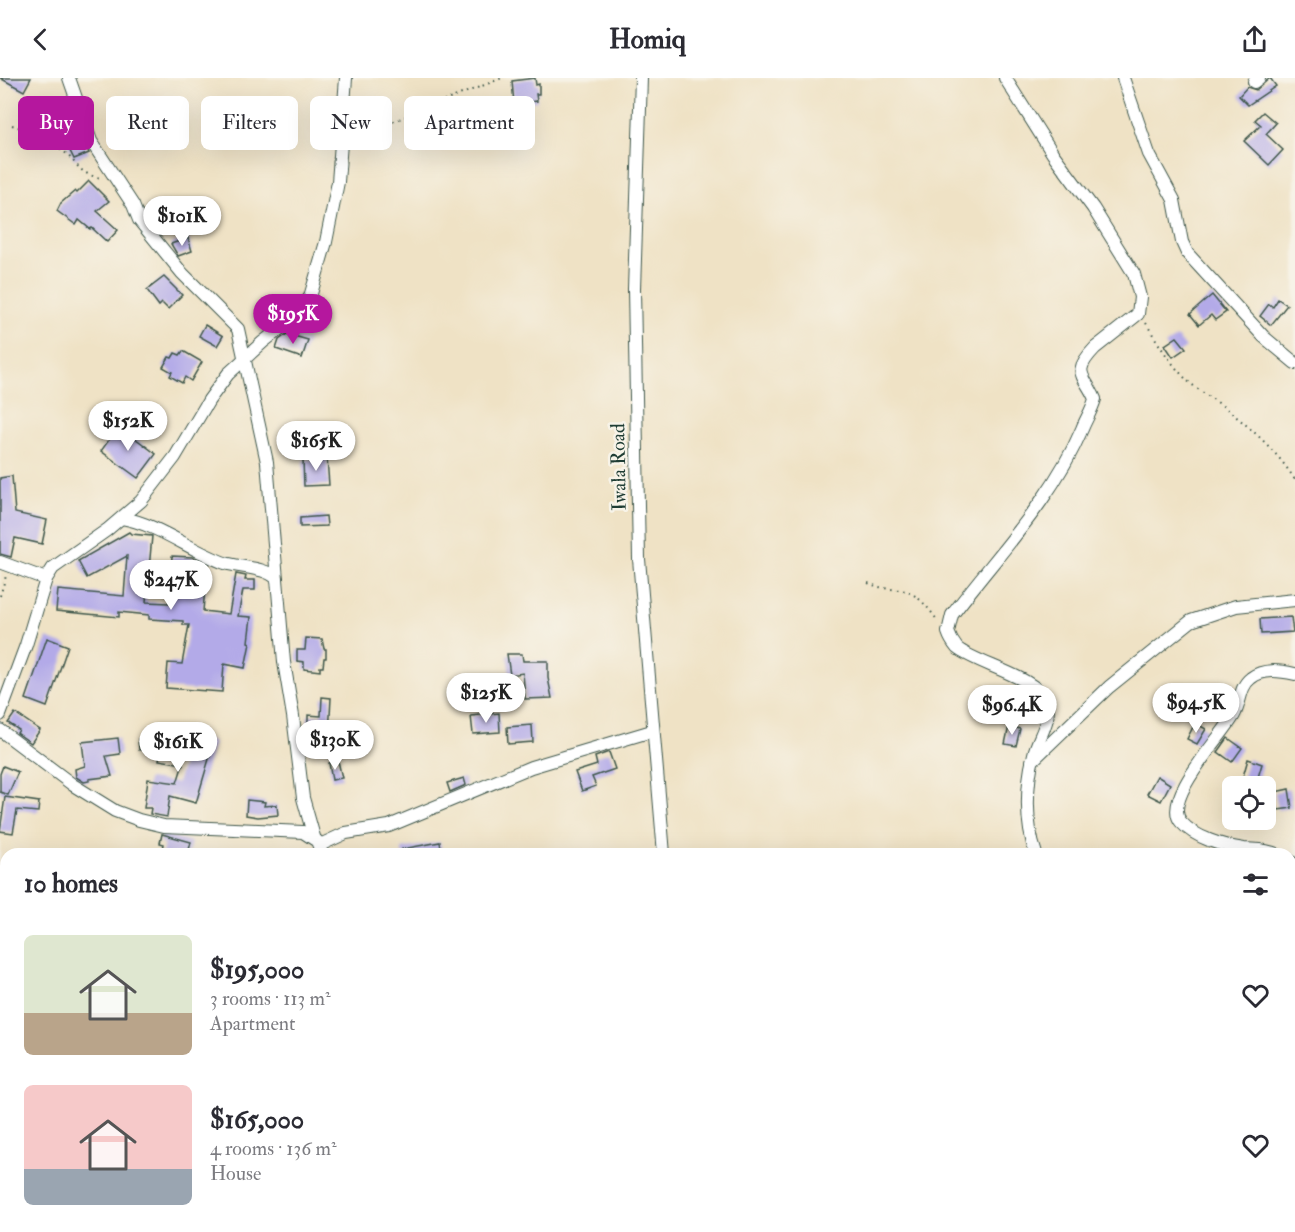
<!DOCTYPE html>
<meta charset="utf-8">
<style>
:root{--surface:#fff;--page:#f7f7f7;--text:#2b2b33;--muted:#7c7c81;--accent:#b5179e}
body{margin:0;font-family:"IM FELL Double Pica",serif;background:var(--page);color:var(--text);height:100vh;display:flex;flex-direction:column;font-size:22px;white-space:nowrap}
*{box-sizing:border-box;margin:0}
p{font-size:20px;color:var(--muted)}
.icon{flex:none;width:33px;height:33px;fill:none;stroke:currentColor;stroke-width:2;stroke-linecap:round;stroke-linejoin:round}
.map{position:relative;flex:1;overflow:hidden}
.side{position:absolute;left:0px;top:770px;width:1296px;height:386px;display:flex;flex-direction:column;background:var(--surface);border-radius:18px 18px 0 0;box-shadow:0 6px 24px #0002}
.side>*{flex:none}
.banner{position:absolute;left:18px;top:18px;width:600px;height:54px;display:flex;gap:12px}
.fabs{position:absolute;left:1222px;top:698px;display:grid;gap:12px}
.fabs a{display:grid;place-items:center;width:54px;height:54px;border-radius:9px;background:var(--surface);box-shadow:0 6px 24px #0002;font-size:30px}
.price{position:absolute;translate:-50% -51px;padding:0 14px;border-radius:21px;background:#fff;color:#222;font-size:20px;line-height:39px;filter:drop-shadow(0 2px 3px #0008)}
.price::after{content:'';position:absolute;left:50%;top:36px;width:18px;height:14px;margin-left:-9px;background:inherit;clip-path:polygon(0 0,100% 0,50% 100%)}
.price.on{background:var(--accent);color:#fff}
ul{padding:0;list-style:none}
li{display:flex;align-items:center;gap:18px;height:150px;padding:0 24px}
li span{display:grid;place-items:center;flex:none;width:168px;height:120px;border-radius:9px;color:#555}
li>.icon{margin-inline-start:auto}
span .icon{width:72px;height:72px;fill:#fffc;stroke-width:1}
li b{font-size:26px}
h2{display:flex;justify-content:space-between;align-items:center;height:72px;padding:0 24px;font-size:26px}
.chip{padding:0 21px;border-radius:9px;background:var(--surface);box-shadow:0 6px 24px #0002;font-size:21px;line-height:54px}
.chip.on{background:var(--accent);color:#fff}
header{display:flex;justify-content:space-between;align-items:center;height:78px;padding:0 24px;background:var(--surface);font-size:27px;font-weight:700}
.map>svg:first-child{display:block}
</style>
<header><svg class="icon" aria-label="back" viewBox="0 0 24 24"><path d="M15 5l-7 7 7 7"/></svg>Homiq<svg class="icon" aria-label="share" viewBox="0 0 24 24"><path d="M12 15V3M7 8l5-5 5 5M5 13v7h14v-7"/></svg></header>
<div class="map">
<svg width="1295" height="1154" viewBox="0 0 1295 1154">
<rect width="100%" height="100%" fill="#f7f3e8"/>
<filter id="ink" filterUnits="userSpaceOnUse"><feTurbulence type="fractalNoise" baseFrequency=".0167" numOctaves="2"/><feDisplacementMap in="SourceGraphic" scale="12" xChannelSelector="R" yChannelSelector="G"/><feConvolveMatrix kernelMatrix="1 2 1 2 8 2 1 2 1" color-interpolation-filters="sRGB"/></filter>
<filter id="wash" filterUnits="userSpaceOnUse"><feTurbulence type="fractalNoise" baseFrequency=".008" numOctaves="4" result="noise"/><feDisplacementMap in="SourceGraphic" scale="24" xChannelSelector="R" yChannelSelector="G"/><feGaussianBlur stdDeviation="1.35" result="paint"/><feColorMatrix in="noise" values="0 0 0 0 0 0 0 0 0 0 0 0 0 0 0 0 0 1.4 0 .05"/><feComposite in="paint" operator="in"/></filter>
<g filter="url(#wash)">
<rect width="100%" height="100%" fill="#efe2c5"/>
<g id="blocks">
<g fill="#b3aae8">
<path d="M 0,0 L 31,0 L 24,13 Z"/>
<path d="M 535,0 L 536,7 L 539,6 L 539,16 L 536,16 L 537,23 L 514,26 L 512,3 Z"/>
<path d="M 1270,0 L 1276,8 L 1248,27 L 1239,18 L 1247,9 L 1256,12 Z"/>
<path d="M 1263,34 L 1276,45 L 1266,56 L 1283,72 L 1269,87 L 1244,63 L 1261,47 L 1255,42 Z"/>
<path d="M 81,60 L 89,75 L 74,81 L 67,67 Z"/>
<path d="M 89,103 L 109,123 L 97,133 L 118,152 L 107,164 L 92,150 L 90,151 L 79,142 L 76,147 L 57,133 L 61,125 L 75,113 L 77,115 Z"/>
<path d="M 188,160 L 192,173 L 178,178 L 171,166 Z"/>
<path d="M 164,199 L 182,217 L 168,231 L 162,225 L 159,228 L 147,212 Z"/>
<path d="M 1212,217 L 1226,234 L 1215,242 L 1211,237 L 1199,247 L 1190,236 Z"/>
<path d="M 1278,221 L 1287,227 L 1271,247 L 1260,238 L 1269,226 L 1273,229 Z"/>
<path d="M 205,247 L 223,258 L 217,268 L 199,258 Z"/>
<path d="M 287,256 L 308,262 L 302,280 L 276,271 L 279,262 Z"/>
<path d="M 1177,259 L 1186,270 L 1173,279 L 1165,267 Z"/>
<path d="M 183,273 L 202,284 L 191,303 L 185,299 L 182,305 L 170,298 L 172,294 L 163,289 L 169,279 L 172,280 L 175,275 L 180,277 Z"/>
<path d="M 145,329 L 158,339 L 152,347 L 139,337 Z"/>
<path d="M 119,348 L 156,376 L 138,400 L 101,373 Z"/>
<path d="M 327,380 L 329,407 L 304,408 L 303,382 Z"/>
<path d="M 12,398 L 15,435 L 47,442 L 42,466 L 15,460 L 11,479 L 0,476 L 0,400 Z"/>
<path d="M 326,438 L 327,448 L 300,449 L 300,440 Z"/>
<path d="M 129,454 L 131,456 L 152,458 L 146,524 L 169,525 L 172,478 L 192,479 L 207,486 L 203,533 L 229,536 L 236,496 L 246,498 L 245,502 L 255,502 L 255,512 L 243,512 L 238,538 L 251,539 L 248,564 L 250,565 L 245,590 L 224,586 L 222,614 L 166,610 L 168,585 L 182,586 L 189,547 L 183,547 L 183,543 L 149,541 L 149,537 L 119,534 L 119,539 L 56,533 L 58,512 L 124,518 L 127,478 L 87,500 L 78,483 Z"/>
<path d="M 1291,539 L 1293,554 L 1261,556 L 1260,541 Z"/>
<path d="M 47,560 L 68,568 L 47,629 L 26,621 Z"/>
<path d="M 306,560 L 322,561 L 324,571 L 326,571 L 326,580 L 324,580 L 323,589 L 320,589 L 320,593 L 304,591 L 304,584 L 297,583 L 297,572 L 305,572 Z"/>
<path d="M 507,576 L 522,576 L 523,583 L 548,583 L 548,600 L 552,620 L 525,621 L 523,595 L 510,597 Z"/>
<path d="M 322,619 L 331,620 L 329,656 L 320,655 L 320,648 L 308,647 L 308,637 L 321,638 Z"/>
<path d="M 15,635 L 40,652 L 31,665 L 17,655 L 19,652 L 8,645 Z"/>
<path d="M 499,635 L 500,654 L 473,656 L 471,638 Z"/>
<path d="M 1195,645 L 1206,651 L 1197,666 L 1187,661 Z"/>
<path d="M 532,647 L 533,664 L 508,666 L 507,649 Z"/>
<path d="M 1009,648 L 1020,651 L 1016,668 L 1005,666 Z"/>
<path d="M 192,657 L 214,664 L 196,725 L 170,718 L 167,739 L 150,736 L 151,730 L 144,730 L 148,701 L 177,705 L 183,686 L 159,682 L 161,671 L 139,672 L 138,661 L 150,660 L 151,663 L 188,669 Z"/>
<path d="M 118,660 L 120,676 L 106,678 L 112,698 L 89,701 L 89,703 L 84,704 L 76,699 L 75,691 L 85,688 L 82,664 Z"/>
<path d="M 1228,660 L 1242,670 L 1232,684 L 1218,674 Z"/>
<path d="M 609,674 L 615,691 L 592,699 L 596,708 L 582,713 L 575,694 L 597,687 L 595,679 Z"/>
<path d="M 1248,681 L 1262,686 L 1256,706 L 1242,702 Z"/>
<path d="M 338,683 L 342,700 L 332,702 L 329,685 Z"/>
<path d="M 3,688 L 18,694 L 8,717 L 0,714 L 0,696 Z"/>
<path d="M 1157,698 L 1170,706 L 1161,723 L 1147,716 Z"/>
<path d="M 464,700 L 466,707 L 450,714 L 447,705 Z"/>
<path d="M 1289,711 L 1292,730 L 1278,732 L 1275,714 Z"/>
<path d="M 5,719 L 39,724 L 38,734 L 17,732 L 13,755 L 0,753 Z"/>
<path d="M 247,722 L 265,724 L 264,728 L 277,727 L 278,737 L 258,739 L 246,737 Z"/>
<path d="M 162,756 L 191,764 L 188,776 L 162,776 L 164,766 L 160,765 Z"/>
<path d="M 440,764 L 442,776 L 402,776 L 402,771 Z"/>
</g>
</g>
</g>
<g filter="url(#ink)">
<use href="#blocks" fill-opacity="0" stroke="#3e564a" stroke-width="1.5"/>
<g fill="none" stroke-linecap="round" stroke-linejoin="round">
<g stroke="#3e564a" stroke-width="14">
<g id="minor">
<path d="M 69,0 L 91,63 L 133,127 L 139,142 L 182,195 L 238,251 L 267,384 L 277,501"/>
<path d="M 641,0 L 634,211 L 639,481 L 664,776"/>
<path d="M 1005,0 L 1053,76 L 1093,130 L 1134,196 L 1140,219 L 1138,236 L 1095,270 C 1070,296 1085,297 1095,321 C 1092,332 1086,341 1082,351 C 1052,422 997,477 952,537 L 948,554 C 950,560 953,565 957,570 C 976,586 1037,599 1046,623 C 1053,641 1038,659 1034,676 C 1026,707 1025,745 1036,776"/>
<path d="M 1123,0 L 1149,76 L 1174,122 L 1182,164 L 1187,175 L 1264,259 L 1295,285"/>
<path d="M 1254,4 L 1259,0"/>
<path d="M 122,440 C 158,446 191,473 225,485 C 241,490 266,489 277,501 L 284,584 L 293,638 L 303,720 L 314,759"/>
<path d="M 0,484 L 46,501"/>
<path d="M 0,637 L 26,567 L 46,501 L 53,490 L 107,452 L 141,423 L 175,379 L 209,322 L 228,296 L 263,264 L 295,239 L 310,219 L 326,164 L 338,104 L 346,0"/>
<path d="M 0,652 L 73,707 L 115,733 L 139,742 L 164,748 L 303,754 L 317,763 L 322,776"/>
<path d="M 1032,683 L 1109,609 L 1191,543 L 1236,528 L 1295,522"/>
<path d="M 320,767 L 346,755 L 389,748 L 531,689 L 652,653"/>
<path d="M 1276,776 C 1265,771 1255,772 1244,771 C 1223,768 1195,760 1181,744 C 1161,721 1223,658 1234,637 C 1241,625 1239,609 1251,600 C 1263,590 1281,593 1295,596"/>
<path d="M 1290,783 L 1295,788"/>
<path d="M 0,887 L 6,888"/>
<path d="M 1290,970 L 1295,968"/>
<path d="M 1290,979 L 1295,992"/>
<path d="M 0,1012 L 6,1012"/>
<path d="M 1290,1100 L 1295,1100"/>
<path d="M 304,1149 L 306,1154"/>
<path d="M 537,1149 L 545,1154"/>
<path d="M 104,1154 L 120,1149"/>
<path d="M 465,1154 L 476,1149"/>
<path d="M 679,1154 L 679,1149"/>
<path d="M 1011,1154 L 1013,1149"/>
</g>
</g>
<g stroke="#3e564a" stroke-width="2" stroke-dasharray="1.5 4.5" stroke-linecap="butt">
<path d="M 12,47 C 31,53 47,60 62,72 C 79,86 78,97 103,100"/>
<path d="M 353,54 L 379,49 L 502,0"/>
<path d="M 1146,245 C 1159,267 1172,288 1190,305 C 1201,314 1213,321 1224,329 C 1251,350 1277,373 1295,402"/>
<path d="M 868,505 C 880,510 888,511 901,512 C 918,515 928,530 938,543"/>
<path d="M 0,518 L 6,498"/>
<path d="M 52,776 L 53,772"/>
<path d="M 0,814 L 6,812"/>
</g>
<use href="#minor" stroke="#fff" stroke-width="12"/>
</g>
</g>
<g text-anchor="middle" stroke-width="5" stroke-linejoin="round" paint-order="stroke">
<g font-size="20" fill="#1f3d34" stroke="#f7f3e8">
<text transform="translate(618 389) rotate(-91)" y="7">Iwala Road</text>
</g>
</g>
</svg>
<div class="fabs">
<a><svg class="icon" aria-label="locate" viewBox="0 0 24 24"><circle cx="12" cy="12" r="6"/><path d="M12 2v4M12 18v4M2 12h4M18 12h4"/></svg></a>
</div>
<b class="price" style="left:182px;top:169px">$101K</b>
<b class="price on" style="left:293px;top:267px">$195K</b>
<b class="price" style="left:128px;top:374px">$152K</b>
<b class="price" style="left:316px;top:394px">$165K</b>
<b class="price" style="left:171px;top:533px">$247K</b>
<b class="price" style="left:486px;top:646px">$125K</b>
<b class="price" style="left:1196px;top:656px">$94.5K</b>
<b class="price" style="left:1012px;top:658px">$96.4K</b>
<b class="price" style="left:335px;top:693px">$130K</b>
<b class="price" style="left:178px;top:695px">$161K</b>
<div class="banner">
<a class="chip on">Buy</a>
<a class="chip">Rent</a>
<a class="chip">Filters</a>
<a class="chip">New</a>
<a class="chip">Apartment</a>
</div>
<section class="side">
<h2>10 homes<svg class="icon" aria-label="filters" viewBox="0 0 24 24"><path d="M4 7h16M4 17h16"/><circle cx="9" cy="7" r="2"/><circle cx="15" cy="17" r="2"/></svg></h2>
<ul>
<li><span style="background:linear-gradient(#dfe7d0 65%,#b9a48a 0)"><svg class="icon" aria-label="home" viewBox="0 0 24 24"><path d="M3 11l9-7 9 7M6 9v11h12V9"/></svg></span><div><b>$195,000</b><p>3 rooms · 113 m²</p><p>Apartment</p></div><svg class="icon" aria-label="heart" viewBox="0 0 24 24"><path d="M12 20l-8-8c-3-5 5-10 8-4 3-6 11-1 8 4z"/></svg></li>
<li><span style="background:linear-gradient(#f6c9c9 70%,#9aa5b1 0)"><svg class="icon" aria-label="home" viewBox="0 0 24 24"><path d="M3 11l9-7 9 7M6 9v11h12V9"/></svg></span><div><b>$165,000</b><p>4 rooms · 136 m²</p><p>House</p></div><svg class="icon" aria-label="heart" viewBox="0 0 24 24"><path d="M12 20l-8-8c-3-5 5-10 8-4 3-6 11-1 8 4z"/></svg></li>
</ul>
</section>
</div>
